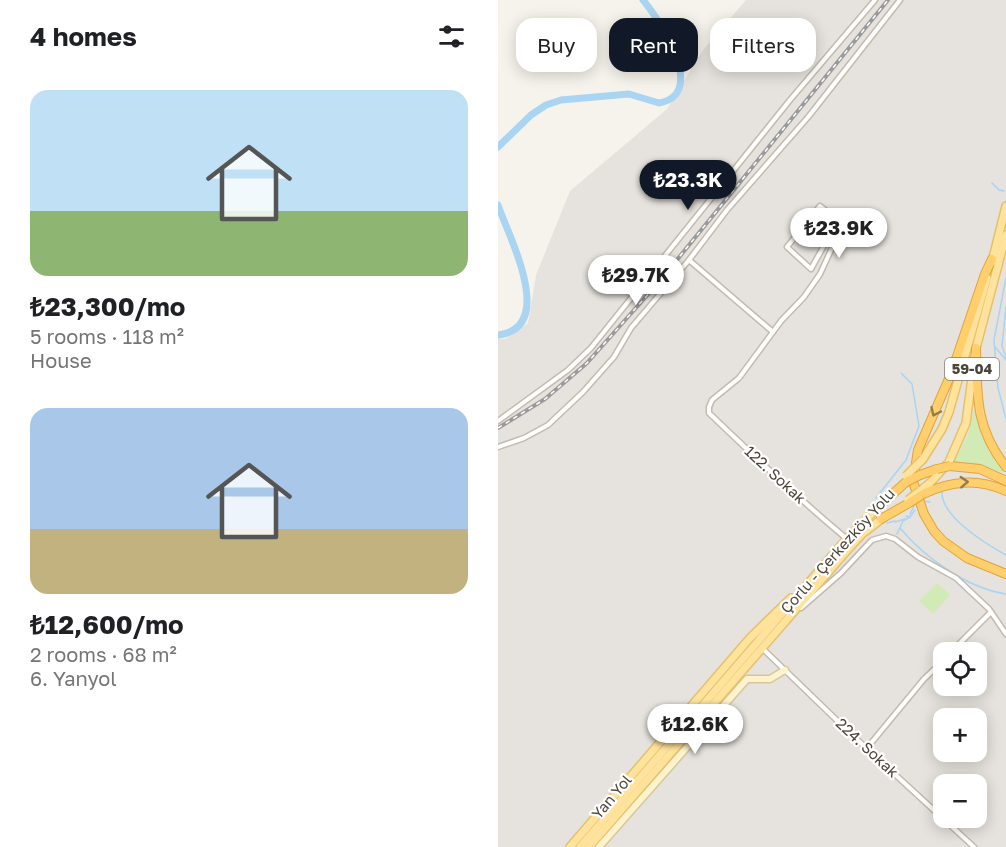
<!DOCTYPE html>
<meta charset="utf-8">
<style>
:root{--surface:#fff;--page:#f2f2f2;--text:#202124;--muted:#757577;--accent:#111827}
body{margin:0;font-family:"Golos Text",sans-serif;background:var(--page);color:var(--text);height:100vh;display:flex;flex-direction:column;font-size:22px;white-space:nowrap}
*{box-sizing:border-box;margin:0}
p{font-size:20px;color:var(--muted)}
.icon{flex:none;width:33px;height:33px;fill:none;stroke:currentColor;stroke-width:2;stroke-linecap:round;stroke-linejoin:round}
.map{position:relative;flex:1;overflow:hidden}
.sheet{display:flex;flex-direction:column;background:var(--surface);width:498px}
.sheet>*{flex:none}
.top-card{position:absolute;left:18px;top:18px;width:399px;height:54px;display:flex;gap:12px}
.buttons{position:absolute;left:435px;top:642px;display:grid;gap:12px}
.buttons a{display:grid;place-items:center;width:54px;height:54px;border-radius:12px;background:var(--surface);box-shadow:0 3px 15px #0003;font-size:30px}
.price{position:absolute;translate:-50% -51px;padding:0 14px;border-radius:21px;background:#fff;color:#222;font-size:20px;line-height:39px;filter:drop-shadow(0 2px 3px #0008)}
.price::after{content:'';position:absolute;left:50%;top:36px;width:18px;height:14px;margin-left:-9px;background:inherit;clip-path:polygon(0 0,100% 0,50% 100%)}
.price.selected{background:var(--accent);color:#fff}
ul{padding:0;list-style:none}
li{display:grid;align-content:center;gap:12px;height:318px;padding:0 30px}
li span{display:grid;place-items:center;height:186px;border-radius:18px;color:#555}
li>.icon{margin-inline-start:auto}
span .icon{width:108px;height:108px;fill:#fffc;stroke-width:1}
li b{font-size:26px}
h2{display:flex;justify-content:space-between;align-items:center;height:72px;padding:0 30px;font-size:26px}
.chip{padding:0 21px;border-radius:18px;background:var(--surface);box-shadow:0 3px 15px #0003;font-size:21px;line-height:54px}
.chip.selected{background:var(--accent);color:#fff}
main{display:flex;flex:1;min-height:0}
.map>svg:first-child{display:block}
</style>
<main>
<section class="sheet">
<h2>4 homes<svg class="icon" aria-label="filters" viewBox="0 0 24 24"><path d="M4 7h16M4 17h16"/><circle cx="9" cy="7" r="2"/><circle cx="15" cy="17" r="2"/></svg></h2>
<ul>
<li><span style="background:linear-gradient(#bfe0f5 65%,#8fb573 0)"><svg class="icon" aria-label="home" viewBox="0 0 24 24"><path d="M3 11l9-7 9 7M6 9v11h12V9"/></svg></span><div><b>₺23,300/mo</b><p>5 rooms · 118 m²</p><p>House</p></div></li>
<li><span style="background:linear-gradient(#a9c7e8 65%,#c2b280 0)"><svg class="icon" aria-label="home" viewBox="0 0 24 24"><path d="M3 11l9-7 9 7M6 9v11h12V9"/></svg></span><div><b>₺12,600/mo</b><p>2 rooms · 68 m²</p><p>6. Yanyol</p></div></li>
</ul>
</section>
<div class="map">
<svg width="508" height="847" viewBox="0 0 508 847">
<rect width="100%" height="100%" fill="#f6f3ec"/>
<path fill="#e6e2dd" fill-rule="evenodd" d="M 248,0 L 508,0 L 508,847 L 0,847 L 0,338 L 7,339 L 30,323 L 38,275 L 72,191 L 169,109 L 205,50 ZM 446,652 L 478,652 L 478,686 L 446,686 ZM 446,718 L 478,718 L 478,752 L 446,752 ZM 446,784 L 478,784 L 478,818 L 446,818 Z"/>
<g fill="#d2eab5">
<path d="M 476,410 L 486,439 L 507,470 L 503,474 L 485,466 L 456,462 L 470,435 Z"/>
<path d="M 439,583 L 452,595 L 435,614 L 421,601 Z"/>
</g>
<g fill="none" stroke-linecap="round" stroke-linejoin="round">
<g stroke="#a9d4f2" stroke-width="1.5">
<path d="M 494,183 L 501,190 L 506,191"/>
<path d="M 508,278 L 496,340 L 500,388 L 508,419"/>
<path d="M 508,307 L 504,346 L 508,357"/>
<path d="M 497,347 L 508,360"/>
<path d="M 444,491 C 442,516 488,544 508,555"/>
<path d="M 378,498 L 408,460 L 421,426 L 414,384 L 403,373"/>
<path d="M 424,501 L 432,502"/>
<path d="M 412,514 L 416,506"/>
<path d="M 408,516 L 412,517 L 417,510"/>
<path d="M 397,522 L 407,519"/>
<path d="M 389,523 L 397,521"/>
<path d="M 402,528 C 427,558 469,588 508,594"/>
<path d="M 399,534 L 405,521 L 412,517"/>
</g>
<g stroke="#a9d4f2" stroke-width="7">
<path d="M 0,147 L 33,115 L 48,105 L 63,100 L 131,94 L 161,103 C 211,94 161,19 145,0"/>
<path d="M 0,205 C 10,235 60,328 0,335"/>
</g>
<g stroke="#c2bbae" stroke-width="7">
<g id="street">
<path d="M 339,219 L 338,224 L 313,269 L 289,247 L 322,206 L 345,224 L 322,274 L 306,297 L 283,321 L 241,378 L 214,400 L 211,407 L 211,413 C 256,456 301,499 349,539"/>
<path d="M 191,260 L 229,210 L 311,116 L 402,0"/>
<path d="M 0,421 L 70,370 L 93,348 L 292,100 L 377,0"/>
<path d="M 0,447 L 26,438 L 50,425 L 85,392 L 116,357 L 133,328 L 191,260 L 275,332"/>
<path d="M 303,608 L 343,573 L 374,540 L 388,536 L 397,539 L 420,557 L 458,578 L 491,609 L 508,634"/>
<path d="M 264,648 L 352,733 L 476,847"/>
<path d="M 453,652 L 493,612"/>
<path d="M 369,748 L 426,679 L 446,660"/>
</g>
</g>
<g stroke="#d6c79b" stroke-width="9">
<path id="secondary" d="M 101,847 L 249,679 L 272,679 L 287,670"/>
</g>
<g stroke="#e6c16a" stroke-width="10">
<g id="primary">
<path d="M 494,262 L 508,206"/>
<path d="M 425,459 L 444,429 L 451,412 L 489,278"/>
<path d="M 422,491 L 433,482 L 451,462 L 468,423 L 478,348 L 508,235"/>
<path d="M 72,847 L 252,638 L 293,598"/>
<path d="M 82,847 L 346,542 L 381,506"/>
<path d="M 91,847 L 352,547 L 364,534 L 386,517"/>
</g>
</g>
<g stroke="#e0a43c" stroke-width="10">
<g id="highway">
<path d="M 494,259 L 487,274 L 453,374 L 420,450 L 415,482 L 426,514 L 436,531 L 445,541 L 469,558 L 508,574"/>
<path d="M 478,348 C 479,395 477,428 508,467"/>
<path d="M 452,466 L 482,469 L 508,481"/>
<path d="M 422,475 L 439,469"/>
<path d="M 425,494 C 453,481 479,478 508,491"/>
<path d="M 377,510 L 408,482"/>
<path d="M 383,519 L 411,503"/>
</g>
</g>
<use href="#street" stroke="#fff" stroke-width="4"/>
<use href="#secondary" stroke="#fff3cd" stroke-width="6"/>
<use href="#primary" stroke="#ffe39c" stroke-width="7"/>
<use href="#highway" stroke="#ffcf6e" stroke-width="8"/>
<g stroke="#9a9a9a" stroke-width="4">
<path id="rail" d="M 0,428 L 47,399 L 89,363 L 161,282 L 390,0"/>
</g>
<use href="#rail" stroke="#fff" stroke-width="1.5" stroke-dasharray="4.5" stroke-linecap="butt"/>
<g stroke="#e6c16a" stroke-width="10" stroke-linecap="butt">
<g id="primary-bridge">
<path d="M 408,476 L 425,459"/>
<path d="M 410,500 L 422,491"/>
</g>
</g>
<g stroke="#e0a43c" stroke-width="10" stroke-linecap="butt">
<g id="highway-bridge">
<path d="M 439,469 L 452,466"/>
<path d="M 408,482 L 422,475"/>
<path d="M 411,503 L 425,494"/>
</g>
</g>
<use href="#primary-bridge" stroke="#ffe39c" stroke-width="7"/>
<use href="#highway-bridge" stroke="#ffcf6e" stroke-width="8"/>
</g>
<defs><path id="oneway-chevron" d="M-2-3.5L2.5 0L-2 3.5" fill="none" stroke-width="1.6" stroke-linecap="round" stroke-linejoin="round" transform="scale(1.5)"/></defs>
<g stroke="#937c4e">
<use href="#oneway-chevron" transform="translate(437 412) rotate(115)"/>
<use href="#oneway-chevron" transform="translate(466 482) rotate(-3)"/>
</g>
<g text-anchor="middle" stroke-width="4.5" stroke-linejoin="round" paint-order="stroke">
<rect fill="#fff" stroke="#817c74" stroke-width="1.5" x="447" y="358" width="54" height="22" rx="4.5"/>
<g font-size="14" font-weight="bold" fill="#4b4439">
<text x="474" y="374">59-04</text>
</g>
<g font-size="15" fill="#4b4439" stroke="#fff">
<text transform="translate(277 475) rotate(43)" y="5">122. Sokak</text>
<text transform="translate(340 551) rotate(-48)" y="5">Çorlu - Çerkezköy Yolu</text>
<text transform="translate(369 748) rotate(43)" y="5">224. Sokak</text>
<text transform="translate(114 797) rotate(-50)" y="5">Yan Yol</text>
</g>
</g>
</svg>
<div class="buttons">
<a><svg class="icon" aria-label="locate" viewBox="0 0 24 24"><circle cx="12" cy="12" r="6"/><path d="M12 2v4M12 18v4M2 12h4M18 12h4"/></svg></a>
<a>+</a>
<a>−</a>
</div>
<b class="price selected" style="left:190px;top:211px">₺23.3K</b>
<b class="price" style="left:341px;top:259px">₺23.9K</b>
<b class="price" style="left:138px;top:306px">₺29.7K</b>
<b class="price" style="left:197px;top:755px">₺12.6K</b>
<div class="top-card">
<a class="chip">Buy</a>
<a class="chip selected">Rent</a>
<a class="chip">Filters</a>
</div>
</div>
</main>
